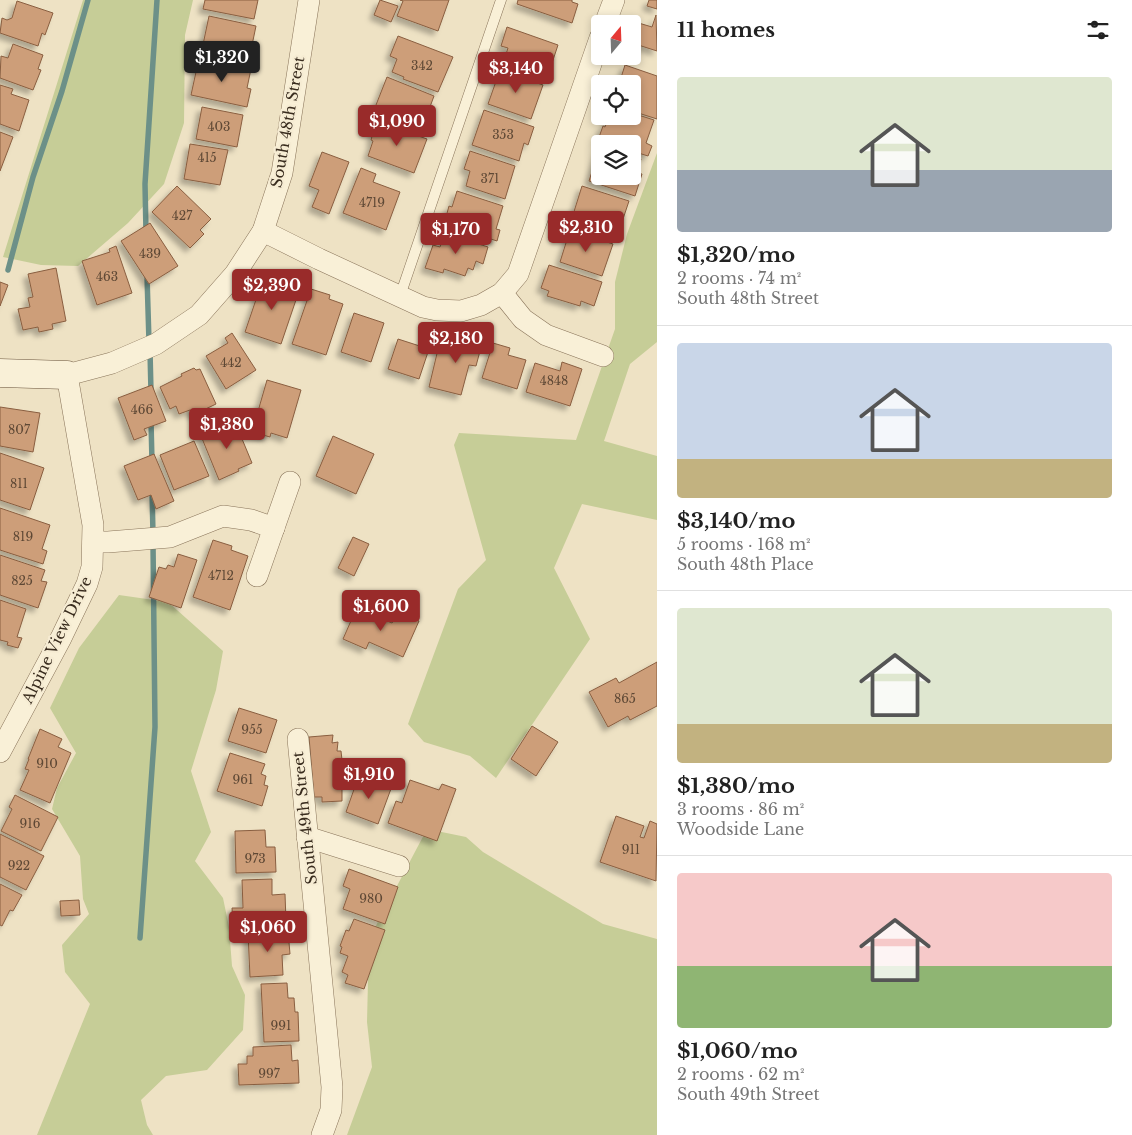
<!DOCTYPE html>
<meta charset="utf-8">
<style>
:root{--surface:#fff;--page:#f2f2f2;--text:#222;--muted:#767676;--line:#e0e0e0;--accent:#992b2a}
body{margin:0;font-family:"Libre Baskerville",serif;background:var(--page);color:var(--text);height:100vh;display:flex;flex-direction:column;font-size:19px;white-space:nowrap}
*{box-sizing:border-box;margin:0}
p{font-size:16px;color:var(--muted)}
.icon{flex:none;width:28px;height:28px;fill:none;stroke:currentColor;stroke-width:2;stroke-linecap:round;stroke-linejoin:round}
.map{position:relative;flex:1;overflow:hidden}
.side{display:flex;flex-direction:column;background:var(--surface);width:475px}
.side>*{flex:none}
.needle{width:32px;rotate:19deg}
.controls{position:absolute;left:591px;top:15px;display:grid;gap:10px}
.controls a{display:grid;place-items:center;width:50px;height:50px;border-radius:5px;background:var(--surface);box-shadow:0 2px 8px #0003;font-size:25px}
.price{position:absolute;translate:-50% -42px;padding:0 11px;border-radius:5px;background:var(--accent);color:#fff;font-size:16px;line-height:32px;filter:drop-shadow(0 1px 2px #0008)}
.price::after{content:'';position:absolute;left:50%;top:30px;width:15px;height:11px;margin-left:-8px;background:inherit;clip-path:polygon(0 0,100% 0,50% 100%)}
.price.active{background:#222;color:#fff}
ul{padding:0;list-style:none}
li{display:grid;align-content:center;gap:10px;height:265px;padding:0 20px}
li+li{border-top:1px solid var(--line)}
li span{display:grid;place-items:center;height:155px;border-radius:5px;color:#555}
li>.icon{margin-inline-start:auto}
span .icon{width:90px;height:90px;fill:#fffc;stroke-width:1}
li b{font-size:21px}
h2{display:flex;justify-content:space-between;align-items:center;height:60px;padding:0 20px;font-size:21px}
main{display:flex;flex:1;min-height:0}
.map>svg:first-child{display:block}
</style>
<main>
<div class="map">
<svg width="657" height="1135" viewBox="0 0 657 1135">
<defs>
<filter id="shadow"><feDropShadow dx="-4.5" dy="4.5" stdDeviation="2.5" flood-color="#0004"/></filter>
</defs>
<rect width="100%" height="100%" fill="#eee2c4"/>
<g fill="#c6cd97">
<path d="M 83,0 L 193,0 L 185,35 L 184,123 L 164,184 L 128,223 L 78,266 L 41,265 L 3,257 Z"/>
<path d="M 657,153 L 657,342 L 630,364 L 604,441 L 657,456 L 657,520 L 582,504 L 554,568 L 590,639 L 496,778 L 470,756 L 424,742 L 408,724 L 458,589 L 486,560 L 454,445 L 459,433 L 576,440 L 615,329 L 615,282 L 627,234 Z"/>
<path d="M 119,595 L 168,602 L 223,651 L 216,690 L 191,771 L 211,832 L 195,861 L 223,898 L 229,927 L 232,966 L 245,995 L 243,1030 L 207,1070 L 166,1076 L 141,1100 L 147,1125 L 153,1135 L 37,1135 L 90,1004 L 65,972 L 62,945 L 89,914 L 83,899 L 80,856 L 52,809 L 57,788 L 76,753 L 50,708 L 79,648 Z"/>
<path d="M 427,829 L 466,837 L 483,852 L 603,924 L 657,939 L 657,1135 L 347,1135 L 372,1067 L 367,1022 L 369,939 Z"/>
</g>
<g fill="none" stroke-linecap="round" stroke-linejoin="round">
<g stroke="#6c9088" stroke-width="5.5">
<path d="M 146,232 L 145,184 L 157,0"/>
<path d="M 8,270 L 33,177 L 62,91 L 88,0"/>
<path d="M 147,276 L 149,342"/>
<path d="M 150,351 L 151,392"/>
<path d="M 151,421 L 152,462"/>
<path d="M 152,491 L 153,534"/>
<path d="M 140,938 L 155,727 L 153,543"/>
</g>
</g>
<g fill="#cd9e79" stroke="#895e40" filter="url(#shadow)">
<path d="M 205,0 L 258,0 L 254,19 L 203,9 Z"/>
<path d="M 380,0 L 398,6 L 391,22 L 374,15 Z"/>
<path d="M 400,0 L 449,0 L 438,31 L 397,16 L 403,1 Z"/>
<path d="M 518,0 L 572,0 L 572,2 L 578,4 L 572,23 L 517,4 Z"/>
<path d="M 649,0 L 657,0 L 657,9 L 647,6 Z"/>
<path d="M 17,1 L 53,13 L 45,35 L 42,33 L 38,46 L 0,33 L 2,18 L 7,20 L 12,18 Z"/>
<path d="M 656,15 L 657,51 L 632,43 L 632,21 L 652,27 Z"/>
<path d="M 209,16 L 256,26 L 251,50 L 255,50 L 252,64 L 201,54 Z"/>
<path d="M 507,27 L 558,45 L 546,81 L 502,66 L 508,48 L 501,46 Z"/>
<path d="M 398,36 L 453,57 L 438,92 L 403,79 L 404,77 L 392,72 L 397,59 L 390,56 Z"/>
<path d="M 13,44 L 43,55 L 38,69 L 41,70 L 33,90 L 0,78 L 1,56 L 8,58 Z"/>
<path d="M 199,58 L 251,69 L 247,88 L 251,89 L 247,107 L 191,95 Z"/>
<path d="M 625,65 L 657,76 L 657,119 L 632,111 L 632,99 L 635,93 L 632,92 L 632,84 L 619,84 Z"/>
<path d="M 500,70 L 543,85 L 531,119 L 488,104 Z"/>
<path d="M 387,77 L 434,96 L 427,115 L 430,116 L 425,130 L 374,110 Z"/>
<path d="M 0,85 L 13,89 L 11,94 L 29,100 L 19,131 L 0,124 Z"/>
<path d="M 202,107 L 243,115 L 237,147 L 196,139 Z"/>
<path d="M 484,110 L 534,127 L 528,145 L 524,143 L 519,161 L 472,145 Z"/>
<path d="M 632,113 L 654,120 L 646,143 L 652,146 L 648,156 L 632,151 L 632,144 L 611,144 L 598,140 L 603,126 L 605,127 L 609,116 L 632,116 Z"/>
<path d="M 380,122 L 427,139 L 414,173 L 368,156 L 373,141 L 371,140 L 374,129 L 377,130 Z"/>
<path d="M 0,132 L 13,137 L 0,171 Z"/>
<path d="M 190,144 L 228,150 L 220,185 L 184,179 Z"/>
<path d="M 600,146 L 600,176 L 632,176 L 632,156 L 641,159 L 637,173 L 642,174 L 635,196 L 589,181 Z"/>
<path d="M 470,151 L 515,166 L 505,199 L 466,186 L 470,171 L 464,169 Z"/>
<path d="M 322,152 L 349,162 L 329,214 L 312,207 L 319,190 L 309,186 Z"/>
<path d="M 361,168 L 376,174 L 373,182 L 400,192 L 386,230 L 343,213 Z"/>
<path d="M 177,186 L 211,219 L 200,230 L 204,234 L 190,248 L 152,212 Z"/>
<path d="M 582,186 L 629,201 L 618,234 L 572,218 Z"/>
<path d="M 457,191 L 503,206 L 496,229 L 500,230 L 497,241 L 444,224 L 449,206 L 452,207 Z"/>
<path d="M 150,223 L 178,266 L 149,284 L 121,241 Z"/>
<path d="M 570,230 L 613,244 L 602,276 L 560,262 Z"/>
<path d="M 445,233 L 488,247 L 483,264 L 476,261 L 473,270 L 468,268 L 465,276 L 444,269 L 443,273 L 425,268 L 433,245 L 440,247 Z"/>
<path d="M 116,246 L 132,293 L 97,305 L 82,261 L 110,252 L 109,249 Z"/>
<path d="M 549,265 L 602,282 L 594,306 L 581,301 L 580,306 L 547,296 L 549,291 L 541,288 Z"/>
<path d="M 56,268 L 66,321 L 52,324 L 53,329 L 39,332 L 38,327 L 23,330 L 18,309 L 30,307 L 28,298 L 33,297 L 28,274 Z"/>
<path d="M 264,276 L 274,280 L 273,283 L 299,291 L 281,344 L 245,332 Z"/>
<path d="M 0,282 L 8,285 L 0,306 Z"/>
<path d="M 311,289 L 330,295 L 329,299 L 343,304 L 326,355 L 292,344 Z"/>
<path d="M 354,313 L 384,323 L 371,362 L 341,352 Z"/>
<path d="M 463,331 L 484,336 L 476,366 L 469,365 L 461,395 L 429,387 L 439,345 L 458,350 Z"/>
<path d="M 232,333 L 256,370 L 226,389 L 206,356 L 228,343 L 225,338 Z"/>
<path d="M 398,339 L 429,349 L 419,379 L 388,369 Z"/>
<path d="M 493,343 L 510,348 L 508,355 L 526,360 L 517,389 L 482,378 Z"/>
<path d="M 562,362 L 582,369 L 570,406 L 526,392 L 535,363 L 560,371 Z"/>
<path d="M 194,368 L 196,370 L 200,369 L 216,404 L 193,415 L 190,410 L 179,414 L 176,406 L 170,409 L 160,387 L 182,376 L 181,374 Z"/>
<path d="M 267,380 L 301,390 L 287,438 L 271,433 L 270,437 L 252,432 Z"/>
<path d="M 152,385 L 166,421 L 144,429 L 147,435 L 134,440 L 118,398 Z"/>
<path d="M 0,407 L 40,413 L 33,452 L 0,446 Z"/>
<path d="M 235,422 L 252,463 L 238,469 L 239,471 L 219,480 L 201,436 Z"/>
<path d="M 333,436 L 374,454 L 356,494 L 316,476 Z"/>
<path d="M 194,441 L 209,476 L 174,490 L 160,455 Z"/>
<path d="M 0,453 L 44,468 L 30,510 L 0,500 Z"/>
<path d="M 154,454 L 174,501 L 156,509 L 151,495 L 138,500 L 124,466 Z"/>
<path d="M 0,508 L 50,525 L 42,549 L 47,551 L 43,564 L 0,550 Z"/>
<path d="M 353,537 L 369,544 L 354,576 L 338,568 Z"/>
<path d="M 213,540 L 232,546 L 231,550 L 248,556 L 230,610 L 193,597 Z"/>
<path d="M 178,554 L 197,560 L 181,608 L 149,597 L 159,567 L 166,569 L 168,565 L 174,567 Z"/>
<path d="M 0,555 L 45,570 L 41,581 L 47,582 L 38,608 L 0,595 Z"/>
<path d="M 0,600 L 26,609 L 17,637 L 22,638 L 18,648 L 7,645 L 8,642 L 0,640 Z"/>
<path d="M 357,607 L 392,623 L 398,614 L 419,621 L 403,657 L 369,642 L 366,649 L 343,639 Z"/>
<path d="M 657,662 L 657,706 L 630,720 L 628,716 L 608,727 L 589,692 L 616,678 L 619,683 Z"/>
<path d="M 239,708 L 277,720 L 266,753 L 228,741 Z"/>
<path d="M 532,726 L 558,742 L 536,776 L 511,759 Z"/>
<path d="M 40,729 L 62,739 L 58,747 L 71,753 L 50,803 L 20,790 L 29,770 L 25,769 L 29,759 L 28,759 Z"/>
<path d="M 333,735 L 332,743 L 338,742 L 337,751 L 341,751 L 342,760 L 346,761 L 348,784 L 342,783 L 342,801 L 322,802 L 322,797 L 314,797 L 309,737 Z"/>
<path d="M 230,753 L 265,764 L 261,774 L 266,776 L 264,785 L 268,786 L 262,806 L 217,791 Z"/>
<path d="M 358,778 L 371,783 L 372,779 L 392,786 L 378,824 L 346,812 Z"/>
<path d="M 410,780 L 439,790 L 442,784 L 456,789 L 437,841 L 388,823 L 396,801 L 402,803 Z"/>
<path d="M 15,795 L 58,817 L 41,851 L 1,831 L 12,809 L 9,807 Z"/>
<path d="M 616,816 L 644,826 L 640,837 L 644,838 L 650,821 L 657,824 L 656,881 L 600,862 Z"/>
<path d="M 265,830 L 266,847 L 275,847 L 276,872 L 236,873 L 235,831 Z"/>
<path d="M 0,834 L 44,856 L 26,890 L 0,877 Z"/>
<path d="M 349,869 L 398,887 L 385,924 L 343,909 L 350,889 L 343,886 Z"/>
<path d="M 272,879 L 272,895 L 285,894 L 286,921 L 233,924 L 232,908 L 243,908 L 242,880 Z"/>
<path d="M 0,884 L 22,895 L 13,911 L 10,910 L 2,926 L 0,925 Z"/>
<path d="M 79,900 L 80,915 L 61,916 L 60,901 Z"/>
<path d="M 354,919 L 385,930 L 364,989 L 345,983 L 348,975 L 342,972 L 348,956 L 340,953 L 342,947 L 340,946 L 346,930 L 349,931 Z"/>
<path d="M 288,931 L 290,954 L 282,955 L 283,975 L 250,977 L 248,933 Z"/>
<path d="M 287,983 L 288,998 L 294,998 L 295,1012 L 298,1012 L 299,1041 L 264,1042 L 261,984 Z"/>
<path d="M 291,1045 L 292,1061 L 298,1060 L 299,1083 L 239,1085 L 238,1064 L 247,1064 L 247,1056 L 253,1056 L 253,1047 Z"/>
</g>
<g fill="none" stroke-linecap="round" stroke-linejoin="round">
<g stroke="#89745a" stroke-width="11">
<path id="lane" d="M 400,296 L 501,0"/>
</g>
<g stroke="#89745a" stroke-width="22">
<g id="street">
<path d="M 605,24 L 614,0"/>
<path d="M 263,231 L 319,259 L 423,307 L 437,310 L 461,311 L 481,305 L 502,293 L 518,274 L 600,38"/>
<path d="M 502,293 L 523,319 L 546,335 L 603,356"/>
<path d="M 93,542 L 108,542 L 170,537 L 223,516 L 251,520 L 274,528"/>
<path d="M 257,576 L 290,482"/>
<path d="M 298,739 L 332,1087 L 331,1110 L 322,1135"/>
<path d="M 0,752 L 61,638 L 87,584 L 92,567 L 93,525 L 67,375 L 112,363 L 156,344 L 199,315 L 235,274 L 263,231 L 282,173 L 309,0"/>
<path d="M 307,837 L 399,866"/>
</g>
</g>
<g stroke="#6b553d" stroke-width="29">
<path id="secondary" d="M 0,373 L 67,375"/>
</g>
<use href="#lane" stroke="#f9f0d7" stroke-width="10"/>
<use href="#street" stroke="#f9f0d7" stroke-width="21"/>
<use href="#secondary" stroke="#f9f0d7" stroke-width="28"/>
</g>
<g text-anchor="middle" stroke-width="4.5" stroke-linejoin="round" paint-order="stroke">
<g font-size="12" fill="#5e4835">
<text x="422" y="70">342</text>
<text x="219" y="131">403</text>
<text x="503" y="139">353</text>
<text x="207" y="162">415</text>
<text x="490" y="183">371</text>
<text x="372" y="207">4719</text>
<text x="182" y="220">427</text>
<text x="150" y="258">439</text>
<text x="107" y="281">463</text>
<text x="231" y="367">442</text>
<text x="554" y="385">4848</text>
<text x="142" y="414">466</text>
<text x="19" y="434">807</text>
<text x="19" y="488">811</text>
<text x="23" y="541">819</text>
<text x="221" y="580">4712</text>
<text x="22" y="585">825</text>
<text x="625" y="703">865</text>
<text x="252" y="734">955</text>
<text x="47" y="768">910</text>
<text x="243" y="784">961</text>
<text x="30" y="828">916</text>
<text x="631" y="854">911</text>
<text x="255" y="863">973</text>
<text x="19" y="870">922</text>
<text x="371" y="903">980</text>
<text x="281" y="1030">991</text>
<text x="269" y="1078">997</text>
</g>
<g font-size="15" fill="#392c1e" stroke="#f6ecd3">
<text transform="translate(288 122) rotate(-80)" y="5">South 48th Street</text>
<text transform="translate(57 640) rotate(-64)" y="5">Alpine View Drive</text>
<text transform="translate(305 818) rotate(-96)" y="5">South 49th Street</text>
</g>
</g>
</svg>
<div class="controls">
<a><svg class="needle" viewBox="-14 -14 28 28"><path d="M0-13l5 13h-10z" fill="#e53935"/><path d="M0 13l5-13h-10z" fill="#767676"/></svg></a>
<a><svg class="icon" aria-label="locate" viewBox="0 0 24 24"><circle cx="12" cy="12" r="6"/><path d="M12 2v4M12 18v4M2 12h4M18 12h4"/></svg></a>
<a><svg class="icon" aria-label="layers" viewBox="0 0 24 24"><path d="M12 4l9 5-9 5-9-5zM3 14l9 5 9-5"/></svg></a>
</div>
<b class="price active" style="left:222px;top:83px">$1,320</b>
<b class="price" style="left:516px;top:94px">$3,140</b>
<b class="price" style="left:397px;top:147px">$1,090</b>
<b class="price" style="left:586px;top:253px">$2,310</b>
<b class="price" style="left:456px;top:255px">$1,170</b>
<b class="price" style="left:272px;top:311px">$2,390</b>
<b class="price" style="left:456px;top:364px">$2,180</b>
<b class="price" style="left:227px;top:450px">$1,380</b>
<b class="price" style="left:381px;top:632px">$1,600</b>
<b class="price" style="left:369px;top:800px">$1,910</b>
<b class="price" style="left:268px;top:953px">$1,060</b>
</div>
<section class="side">
<h2>11 homes<svg class="icon" aria-label="filters" viewBox="0 0 24 24"><path d="M4 7h16M4 17h16"/><circle cx="9" cy="7" r="2"/><circle cx="15" cy="17" r="2"/></svg></h2>
<ul>
<li><span style="background:linear-gradient(#dfe7d0 60%,#9aa5b1 0)"><svg class="icon" aria-label="home" viewBox="0 0 24 24"><path d="M3 11l9-7 9 7M6 9v11h12V9"/></svg></span><div><b>$1,320/mo</b><p>2 rooms · 74 m²</p><p>South 48th Street</p></div></li>
<li><span style="background:linear-gradient(#c9d6e8 75%,#c2b280 0)"><svg class="icon" aria-label="home" viewBox="0 0 24 24"><path d="M3 11l9-7 9 7M6 9v11h12V9"/></svg></span><div><b>$3,140/mo</b><p>5 rooms · 168 m²</p><p>South 48th Place</p></div></li>
<li><span style="background:linear-gradient(#dfe7d0 75%,#c2b280 0)"><svg class="icon" aria-label="home" viewBox="0 0 24 24"><path d="M3 11l9-7 9 7M6 9v11h12V9"/></svg></span><div><b>$1,380/mo</b><p>3 rooms · 86 m²</p><p>Woodside Lane</p></div></li>
<li><span style="background:linear-gradient(#f6c9c9 60%,#8fb573 0)"><svg class="icon" aria-label="home" viewBox="0 0 24 24"><path d="M3 11l9-7 9 7M6 9v11h12V9"/></svg></span><div><b>$1,060/mo</b><p>2 rooms · 62 m²</p><p>South 49th Street</p></div></li>
</ul>
</section>
</main>
